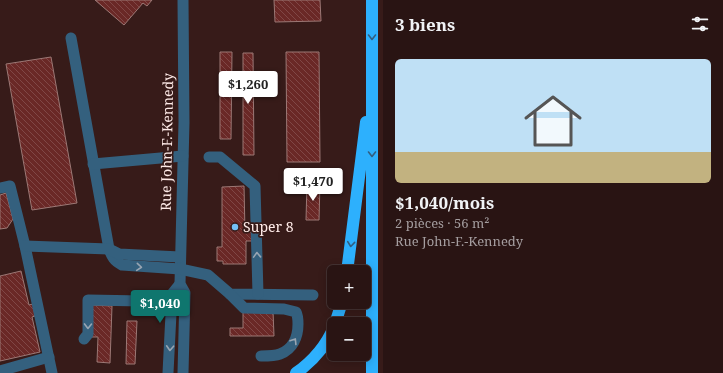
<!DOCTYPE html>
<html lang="fr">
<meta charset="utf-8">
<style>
:root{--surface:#291413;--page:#311d1c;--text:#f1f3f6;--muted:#a59ea0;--line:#453333;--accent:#0f766e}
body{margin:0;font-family:"Noto Serif",serif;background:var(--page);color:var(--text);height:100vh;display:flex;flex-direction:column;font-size:15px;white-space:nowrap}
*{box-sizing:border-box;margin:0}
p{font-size:13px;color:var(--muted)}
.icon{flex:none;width:22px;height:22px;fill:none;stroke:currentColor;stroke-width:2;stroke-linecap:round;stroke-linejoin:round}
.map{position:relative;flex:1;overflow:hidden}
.drawer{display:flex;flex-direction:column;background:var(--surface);width:340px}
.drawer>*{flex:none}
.buttons{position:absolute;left:327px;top:265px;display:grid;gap:8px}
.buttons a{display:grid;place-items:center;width:44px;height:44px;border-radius:6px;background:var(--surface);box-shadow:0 2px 10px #0003,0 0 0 1px var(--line);font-size:20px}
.price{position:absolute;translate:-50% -34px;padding:0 9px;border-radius:4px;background:#fff;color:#222;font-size:13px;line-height:26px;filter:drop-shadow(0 1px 2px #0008)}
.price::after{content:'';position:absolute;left:50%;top:24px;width:12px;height:9px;margin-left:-6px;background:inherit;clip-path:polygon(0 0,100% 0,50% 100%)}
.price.current{background:var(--accent);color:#fff}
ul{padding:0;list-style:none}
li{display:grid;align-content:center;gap:8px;height:212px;padding:0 12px}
li span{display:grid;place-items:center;height:124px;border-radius:6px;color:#555}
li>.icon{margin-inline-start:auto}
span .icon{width:72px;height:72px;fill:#fffc;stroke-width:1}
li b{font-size:17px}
h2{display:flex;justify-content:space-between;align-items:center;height:48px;padding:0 12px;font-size:17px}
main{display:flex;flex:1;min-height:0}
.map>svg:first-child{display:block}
</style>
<main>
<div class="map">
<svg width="383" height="373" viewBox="0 0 383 373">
<defs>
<pattern id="building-back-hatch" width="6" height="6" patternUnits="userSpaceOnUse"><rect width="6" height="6" fill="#6a2826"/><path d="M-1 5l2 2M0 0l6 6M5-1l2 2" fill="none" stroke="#804746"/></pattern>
</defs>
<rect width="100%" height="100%" fill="#371b19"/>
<g fill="url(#building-back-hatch)" stroke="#9c7875">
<path d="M 95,0 L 152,0 L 147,6 L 143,3 L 124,25 Z"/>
<path d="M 274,0 L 320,0 L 321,21 L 275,22 Z"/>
<path d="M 220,52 L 232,52 L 231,139 L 220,139 Z"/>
<path d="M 286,52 L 319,52 L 320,162 L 287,162 Z"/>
<path d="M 243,53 L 253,53 L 254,155 L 243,155 Z"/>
<path d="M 51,57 L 77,203 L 32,210 L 6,64 Z"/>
<path d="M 307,183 L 320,183 L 319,220 L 306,220 Z"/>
<path d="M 244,186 L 245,232 L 254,232 L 254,241 L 246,241 L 246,264 L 223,264 L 223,261 L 217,261 L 217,247 L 222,247 L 222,187 Z"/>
<path d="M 6,193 L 13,219 L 7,228 L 0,229 L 0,195 Z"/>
<path d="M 21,271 L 29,305 L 33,304 L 35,316 L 32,317 L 40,352 L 0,361 L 0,276 Z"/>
<path d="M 92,305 L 112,306 L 110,363 L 97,362 L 98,337 L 90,337 Z"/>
<path d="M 243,311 L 273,311 L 274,336 L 230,336 L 230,328 L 243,328 Z"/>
<path d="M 127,321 L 137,321 L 135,364 L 126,364 Z"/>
</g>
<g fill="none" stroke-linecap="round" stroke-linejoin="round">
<g stroke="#34607e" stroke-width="11">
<path d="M 183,0 L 184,122 L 180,284 L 185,293 L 183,373"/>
<path d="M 71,38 L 109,249 C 112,257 114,261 122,265 L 180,269 L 208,275 L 230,294 L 313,295"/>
<path d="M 209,157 L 220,157 L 255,186 L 258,294"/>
<path d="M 93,164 L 183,156"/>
<path d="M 0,188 L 10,186 L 25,246 L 52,373"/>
<path d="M 25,246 L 109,249 L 119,254 L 180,257"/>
<path d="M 230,294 L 244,308 L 284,309 L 296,312 C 298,316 298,319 298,324 C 298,337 293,349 280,354 C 275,356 267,356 261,356"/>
<path d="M 84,339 L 88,334 L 88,300 L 143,301"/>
<path d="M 0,371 L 49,357"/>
<path d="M 168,373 L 172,294 L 180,284"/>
</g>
<g stroke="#2db0fd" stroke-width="12">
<path d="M 347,272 L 366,122"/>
<path d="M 335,324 L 342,302"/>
<path d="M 296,373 C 313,361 326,346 334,327"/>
<path d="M 372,373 L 372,0"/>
</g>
</g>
<defs><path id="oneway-chevron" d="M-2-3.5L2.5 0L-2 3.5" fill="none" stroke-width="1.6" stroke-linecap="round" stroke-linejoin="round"/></defs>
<g stroke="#325e80">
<use href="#oneway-chevron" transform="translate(372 37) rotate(90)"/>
<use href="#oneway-chevron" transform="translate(372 154) rotate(90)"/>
<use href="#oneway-chevron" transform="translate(351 244) rotate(96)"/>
</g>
<g stroke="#99a5b2">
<use href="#oneway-chevron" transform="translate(257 255) rotate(-92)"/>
<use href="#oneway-chevron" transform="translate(139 267) rotate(5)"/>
<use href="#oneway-chevron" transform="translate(88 326) rotate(91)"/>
<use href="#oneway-chevron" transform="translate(294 341) rotate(-58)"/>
<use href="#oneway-chevron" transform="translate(170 348) rotate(93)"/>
</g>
<circle fill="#74c0f6" stroke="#371b19" stroke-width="1.5" cx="235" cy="227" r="4"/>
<g text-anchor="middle" stroke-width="3.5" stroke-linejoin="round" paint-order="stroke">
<g font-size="14" fill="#feeae7" stroke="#371b19">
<text transform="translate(167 142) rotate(-89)" y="5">Rue John-F.-Kennedy</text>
</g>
<g font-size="14" fill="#feeae7" stroke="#371b19" text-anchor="start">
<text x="243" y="232">Super 8</text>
</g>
</g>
</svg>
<div class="buttons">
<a>+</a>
<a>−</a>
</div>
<b class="price" style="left:248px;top:105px">$1,260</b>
<b class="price" style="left:313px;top:202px">$1,470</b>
<b class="price current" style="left:160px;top:324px">$1,040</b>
</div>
<section class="drawer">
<h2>3 biens<svg class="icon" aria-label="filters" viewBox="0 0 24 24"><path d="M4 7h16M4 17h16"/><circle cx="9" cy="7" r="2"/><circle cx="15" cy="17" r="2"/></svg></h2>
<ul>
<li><span style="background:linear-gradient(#bfe0f5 75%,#c2b280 0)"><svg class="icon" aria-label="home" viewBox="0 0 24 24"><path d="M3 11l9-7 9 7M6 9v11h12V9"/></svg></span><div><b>$1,040/mois</b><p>2 pièces · 56 m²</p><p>Rue John-F.-Kennedy</p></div></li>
</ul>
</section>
</main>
